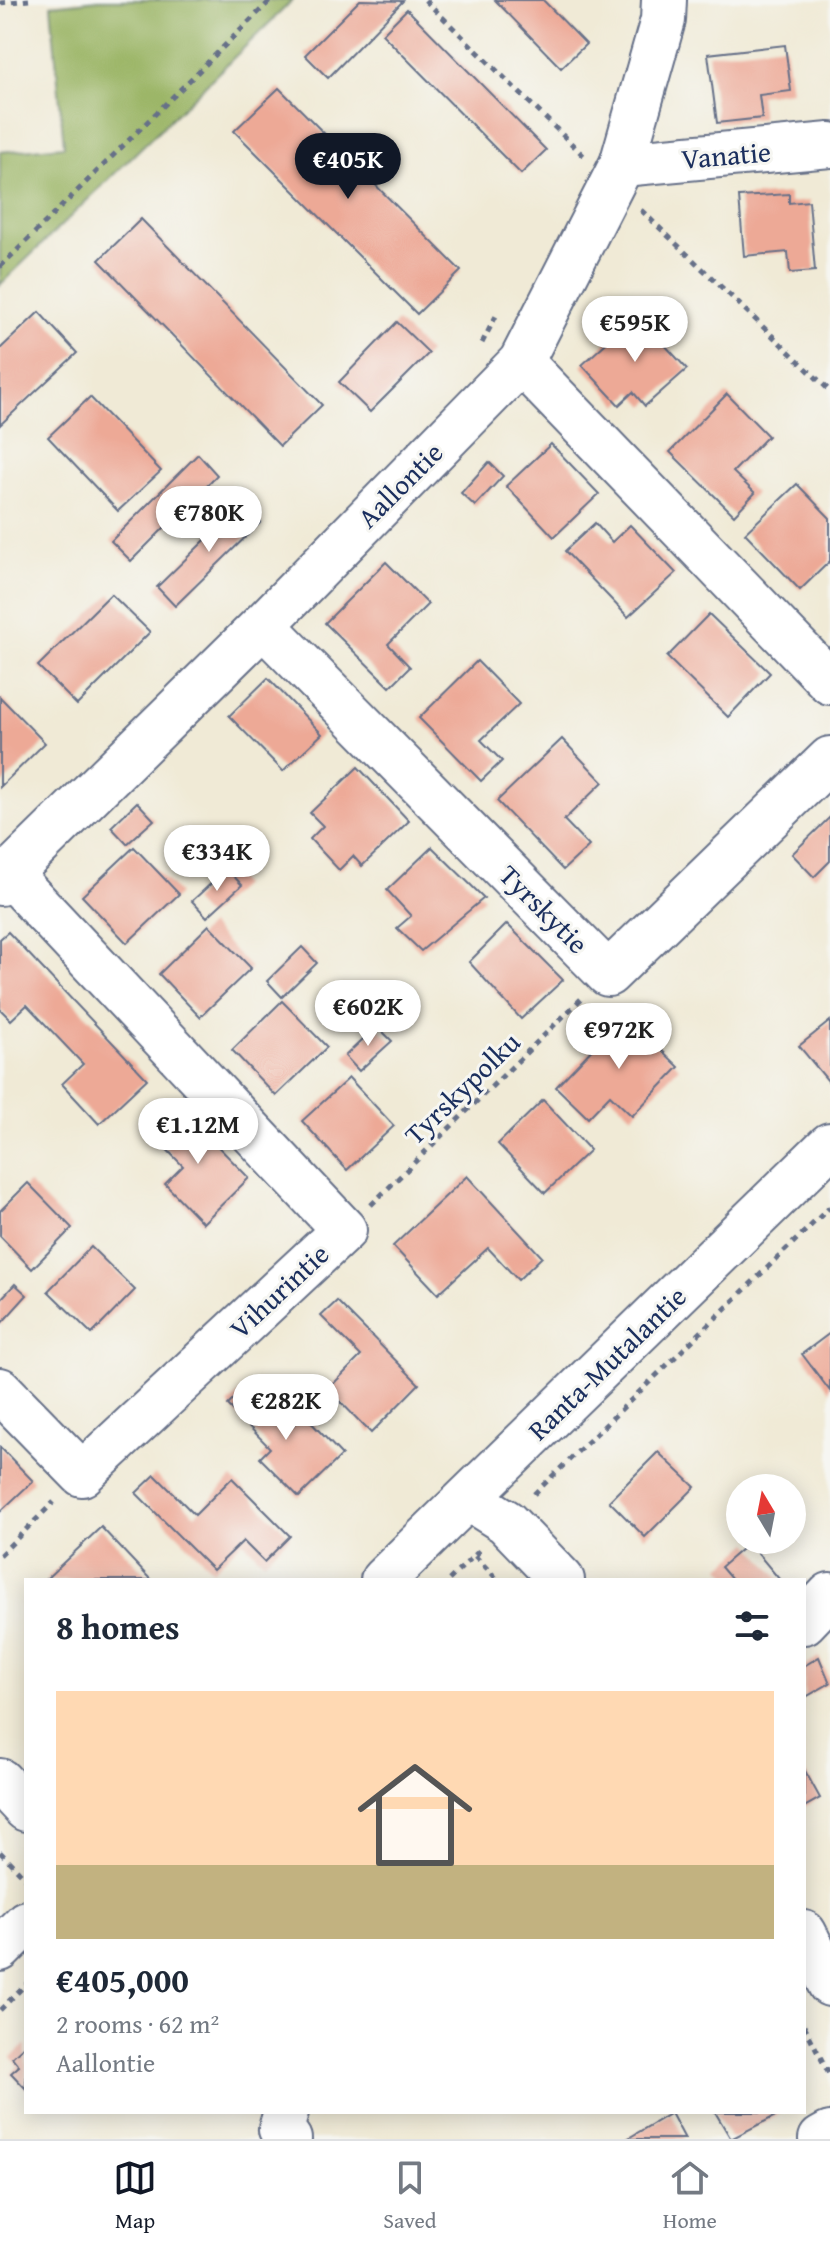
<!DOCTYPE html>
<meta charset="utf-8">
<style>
:root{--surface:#fff;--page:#f6f6f7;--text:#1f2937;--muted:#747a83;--line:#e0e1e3;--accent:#111827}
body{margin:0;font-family:"Gentium Book Plus",serif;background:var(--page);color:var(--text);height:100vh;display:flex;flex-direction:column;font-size:30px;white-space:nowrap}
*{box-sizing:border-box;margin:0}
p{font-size:26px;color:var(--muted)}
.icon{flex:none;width:44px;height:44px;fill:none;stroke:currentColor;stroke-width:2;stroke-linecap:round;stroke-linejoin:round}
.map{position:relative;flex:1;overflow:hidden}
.panel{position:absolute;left:24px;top:1578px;width:782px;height:536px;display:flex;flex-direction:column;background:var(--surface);border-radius:0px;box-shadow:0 4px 20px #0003}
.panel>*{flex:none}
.needle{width:52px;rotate:350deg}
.tools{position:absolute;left:726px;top:1474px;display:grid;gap:16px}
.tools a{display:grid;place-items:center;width:80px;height:80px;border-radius:50%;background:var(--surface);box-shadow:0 4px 20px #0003;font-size:40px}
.price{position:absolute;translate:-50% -68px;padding:0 18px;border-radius:28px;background:#fff;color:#222;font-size:26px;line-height:52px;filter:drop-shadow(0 2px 4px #0008)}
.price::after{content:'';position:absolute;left:50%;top:48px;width:24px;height:18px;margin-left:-12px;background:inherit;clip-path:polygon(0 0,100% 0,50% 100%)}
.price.selected{background:var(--accent);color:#fff}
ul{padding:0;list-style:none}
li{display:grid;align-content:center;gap:16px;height:424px;padding:0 32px}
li+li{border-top:2px solid var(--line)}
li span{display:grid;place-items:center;height:248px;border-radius:0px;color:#555}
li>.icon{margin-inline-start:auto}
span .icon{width:144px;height:144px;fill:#fffc;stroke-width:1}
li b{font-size:34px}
h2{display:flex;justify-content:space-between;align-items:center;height:96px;padding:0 32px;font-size:34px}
.menu{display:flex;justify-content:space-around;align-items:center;height:112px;border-top:2px solid var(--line);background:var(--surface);font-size:22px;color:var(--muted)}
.menu a{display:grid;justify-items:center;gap:4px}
.menu .selected{color:var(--accent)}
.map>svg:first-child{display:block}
</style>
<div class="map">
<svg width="830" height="2139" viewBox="0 0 830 2139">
<rect width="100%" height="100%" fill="#f6f6f2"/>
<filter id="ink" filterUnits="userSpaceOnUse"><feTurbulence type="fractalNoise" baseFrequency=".0125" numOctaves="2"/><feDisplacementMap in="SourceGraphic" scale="16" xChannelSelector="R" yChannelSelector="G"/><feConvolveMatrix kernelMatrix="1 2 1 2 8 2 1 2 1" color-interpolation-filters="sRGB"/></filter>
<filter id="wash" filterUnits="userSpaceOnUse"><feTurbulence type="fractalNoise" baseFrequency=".006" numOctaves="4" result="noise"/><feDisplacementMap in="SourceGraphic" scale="32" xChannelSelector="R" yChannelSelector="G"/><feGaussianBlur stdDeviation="1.8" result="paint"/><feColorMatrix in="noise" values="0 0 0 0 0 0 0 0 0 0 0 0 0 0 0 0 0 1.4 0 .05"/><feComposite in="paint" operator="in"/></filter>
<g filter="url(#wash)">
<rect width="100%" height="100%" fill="#f0ead6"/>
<path fill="#9cb667" stroke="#5c7262" stroke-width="2" d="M 99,0 L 293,0 L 0,285 L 0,152 L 64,146 L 51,5 Z"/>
<g id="blocks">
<g fill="#eda996">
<path d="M 360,0 L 403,1 L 328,78 L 305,55 Z"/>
<path d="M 495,0 L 543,0 L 586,44 L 561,68 Z"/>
<path d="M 407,9 L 546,150 L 521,174 L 382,34 Z"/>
<path d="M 785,45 L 791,91 L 759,95 L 762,118 L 717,123 L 708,54 Z"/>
<path d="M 279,88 L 461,271 L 417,314 L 234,131 Z"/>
<path d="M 789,194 L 789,203 L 809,201 L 815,271 L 790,273 L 788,252 L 744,256 L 739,197 Z"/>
<path d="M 141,219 L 322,405 L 280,446 L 99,260 Z"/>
<path d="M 39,312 L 77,353 L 0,425 L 0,349 Z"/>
<path d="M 637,315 L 687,369 L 645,406 L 633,392 L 619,405 L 582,365 Z"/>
<path d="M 397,322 L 429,353 L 370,412 L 339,382 Z"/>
<path d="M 727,394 L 768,436 L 733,472 L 755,493 L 734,515 L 670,452 Z"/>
<path d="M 90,397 L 161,471 L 118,511 L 48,437 Z"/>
<path d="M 551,444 L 599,494 L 554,537 L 506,486 Z"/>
<path d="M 198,454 L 217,475 L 131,561 L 111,541 Z"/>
<path d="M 489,462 L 503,476 L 475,506 L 461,493 Z"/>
<path d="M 797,484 L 830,518 L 830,561 L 800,590 L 745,533 Z"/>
<path d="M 243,503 L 261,522 L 175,606 L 157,587 Z"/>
<path d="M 595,523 L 612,542 L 630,525 L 676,573 L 628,617 L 565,551 Z"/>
<path d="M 386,562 L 428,604 L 388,644 L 410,667 L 390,687 L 325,623 Z"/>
<path d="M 111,594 L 150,632 L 77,705 L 38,666 Z"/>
<path d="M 709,614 L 770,673 L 728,717 L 667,657 Z"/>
<path d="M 477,661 L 519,704 L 481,740 L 502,761 L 481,781 L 419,718 Z"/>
<path d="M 268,678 L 322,734 L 283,771 L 229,716 Z"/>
<path d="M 0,697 L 45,743 L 0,787 Z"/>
<path d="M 562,739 L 603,782 L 564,820 L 589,846 L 563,870 L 497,801 Z"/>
<path d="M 358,767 L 409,821 L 362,866 L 353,856 L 339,870 L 310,839 L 323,826 L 310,813 Z"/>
<path d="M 137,802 L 154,820 L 127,844 L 111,827 Z"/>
<path d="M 830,817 L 830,861 L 814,877 L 792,854 Z"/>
<path d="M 134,847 L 179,894 L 127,943 L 82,896 Z"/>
<path d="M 432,847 L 484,898 L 421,951 L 397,928 L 411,916 L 387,890 Z"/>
<path d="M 227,869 L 242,885 L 207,917 L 192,901 Z"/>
<path d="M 507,924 L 563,980 L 521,1019 L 469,962 Z"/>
<path d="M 209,925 L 251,968 L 200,1017 L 159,974 Z"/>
<path d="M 8,932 L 147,1079 L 99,1124 L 62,1084 L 83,1064 L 27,1005 L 11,1020 L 0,1009 L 0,939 Z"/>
<path d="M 302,947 L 317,963 L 282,997 L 267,981 Z"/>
<path d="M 282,1001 L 327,1047 L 276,1096 L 232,1050 Z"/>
<path d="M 625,1015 L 679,1067 L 632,1116 L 610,1095 L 588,1118 L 556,1087 Z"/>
<path d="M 830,1021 L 830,1079 L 828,1081 L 799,1046 Z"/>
<path d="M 377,1026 L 392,1041 L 359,1071 L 345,1056 Z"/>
<path d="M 349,1078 L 394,1126 L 347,1170 L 302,1121 Z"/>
<path d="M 543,1100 L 590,1150 L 545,1193 L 498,1144 Z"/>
<path d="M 178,1106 L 249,1178 L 203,1223 L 165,1184 L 183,1166 L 150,1132 Z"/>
<path d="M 467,1176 L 542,1257 L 518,1280 L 488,1248 L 438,1294 L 393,1246 Z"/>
<path d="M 28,1183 L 72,1228 L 32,1269 L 0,1236 L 0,1211 Z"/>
<path d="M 91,1247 L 135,1290 L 92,1334 L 48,1291 Z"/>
<path d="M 15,1284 L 27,1295 L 0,1325 L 0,1300 Z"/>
<path d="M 337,1301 L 419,1384 L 371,1433 L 328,1389 L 361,1356 L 321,1316 Z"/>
<path d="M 830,1333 L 830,1391 L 802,1354 Z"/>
<path d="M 250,1383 L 292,1426 L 304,1415 L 342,1455 L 299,1497 L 260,1458 L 270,1448 L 228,1405 Z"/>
<path d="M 0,1447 L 33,1481 L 0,1512 Z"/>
<path d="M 658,1452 L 695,1487 L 645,1537 L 609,1501 Z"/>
<path d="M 155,1475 L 195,1515 L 232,1478 L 290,1536 L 264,1562 L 243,1541 L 213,1570 L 136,1493 Z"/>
<path d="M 101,1527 L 151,1580 L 45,1580 Z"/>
<path d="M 749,1543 L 780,1580 L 732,1580 L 721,1567 Z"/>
<path d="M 819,1657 L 830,1683 L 804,1698 L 804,1666 Z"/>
<path d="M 804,1769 L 820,1798 L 804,1807 Z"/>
<path d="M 26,2044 L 26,2089 L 11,2073 L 19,2066 L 12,2057 Z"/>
<path d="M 715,2112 L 783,2112 L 731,2139 Z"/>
<path d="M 671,2113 L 685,2139 L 627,2139 Z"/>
</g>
</g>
</g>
<g filter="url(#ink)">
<use href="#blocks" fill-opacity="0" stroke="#667088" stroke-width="2"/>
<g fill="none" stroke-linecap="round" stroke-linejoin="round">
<g stroke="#667088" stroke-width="48">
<g id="minor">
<path d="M 622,164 L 830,145"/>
<path d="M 521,362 L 830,682"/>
<path d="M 263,625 L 608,974 L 830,759"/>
<path d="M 0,883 L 263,625 L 521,362 L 622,164 L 663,20 L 664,0"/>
<path d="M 0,1390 L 82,1474 L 344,1230 L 9,874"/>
<path d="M 468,1498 L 506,1522 L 562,1580"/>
<path d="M 383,1580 L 830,1145"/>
<path d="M 804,1622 L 830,1595"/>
<path d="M 0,1781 L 26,1809"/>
<path d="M 804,1933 L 830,1984"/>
<path d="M 0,1949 L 26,1923"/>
<path d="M 286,2112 L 281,2129 L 289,2139"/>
<path d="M 821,2139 L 830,2134"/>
</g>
</g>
<g stroke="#667088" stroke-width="5" stroke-dasharray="6 6" stroke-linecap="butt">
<path d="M 425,0 L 584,156"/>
<path d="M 0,3 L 29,0"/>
<path d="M 641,210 L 830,391"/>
<path d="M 0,267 L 271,0"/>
<path d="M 482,343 L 496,316"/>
<path d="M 371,1205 L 581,999"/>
<path d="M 534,1494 L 830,1207"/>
<path d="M 0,1555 L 54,1502"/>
<path d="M 475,1556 L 498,1580"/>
<path d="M 449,1580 L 480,1550"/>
<path d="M 0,1852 L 26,1879"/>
<path d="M 0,2010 L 26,1984"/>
<path d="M 804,2025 L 830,2076"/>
</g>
<use href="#minor" stroke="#fff" stroke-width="44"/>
</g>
</g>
<g text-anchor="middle" stroke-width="6" stroke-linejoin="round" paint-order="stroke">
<g font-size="28" fill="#1b2f5e" stroke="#f6f6f2">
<text transform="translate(726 155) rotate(-5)" y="10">Vanatie</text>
<text transform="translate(400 485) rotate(-45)" y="10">Aallontie</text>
<text transform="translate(544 909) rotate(45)" y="10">Tyrskytie</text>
<text transform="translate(462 1088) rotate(-44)" y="10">Tyrskypolku</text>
<text transform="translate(279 1291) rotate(-43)" y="10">Vihurintie</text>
<text transform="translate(607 1363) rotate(-44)" y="10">Ranta-Mutalantie</text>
</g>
</g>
</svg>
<div class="tools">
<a><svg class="needle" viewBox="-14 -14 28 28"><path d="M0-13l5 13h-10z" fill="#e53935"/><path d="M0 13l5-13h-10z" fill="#747a83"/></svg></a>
</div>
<b class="price selected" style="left:348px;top:201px">€405K</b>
<b class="price" style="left:635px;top:364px">€595K</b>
<b class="price" style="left:209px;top:554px">€780K</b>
<b class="price" style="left:217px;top:893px">€334K</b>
<b class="price" style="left:368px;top:1048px">€602K</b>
<b class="price" style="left:619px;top:1071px">€972K</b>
<b class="price" style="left:198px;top:1166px">€1.12M</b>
<b class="price" style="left:286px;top:1442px">€282K</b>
<section class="panel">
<h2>8 homes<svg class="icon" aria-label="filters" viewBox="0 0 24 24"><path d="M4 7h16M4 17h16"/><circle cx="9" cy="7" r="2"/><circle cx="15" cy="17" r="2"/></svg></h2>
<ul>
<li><span style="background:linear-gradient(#ffd9b3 70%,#c2b280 0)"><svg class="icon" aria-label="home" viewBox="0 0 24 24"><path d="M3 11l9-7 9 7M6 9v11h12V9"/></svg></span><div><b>€405,000</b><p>2 rooms · 62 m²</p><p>Aallontie</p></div></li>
</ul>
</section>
</div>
<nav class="menu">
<a class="selected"><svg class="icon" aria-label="map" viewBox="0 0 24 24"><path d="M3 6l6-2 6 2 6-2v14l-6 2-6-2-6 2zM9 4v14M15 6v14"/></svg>Map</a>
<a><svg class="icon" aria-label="saved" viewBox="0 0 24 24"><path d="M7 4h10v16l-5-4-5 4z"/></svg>Saved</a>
<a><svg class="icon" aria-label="home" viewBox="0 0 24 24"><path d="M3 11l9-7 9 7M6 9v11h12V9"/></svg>Home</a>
</nav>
